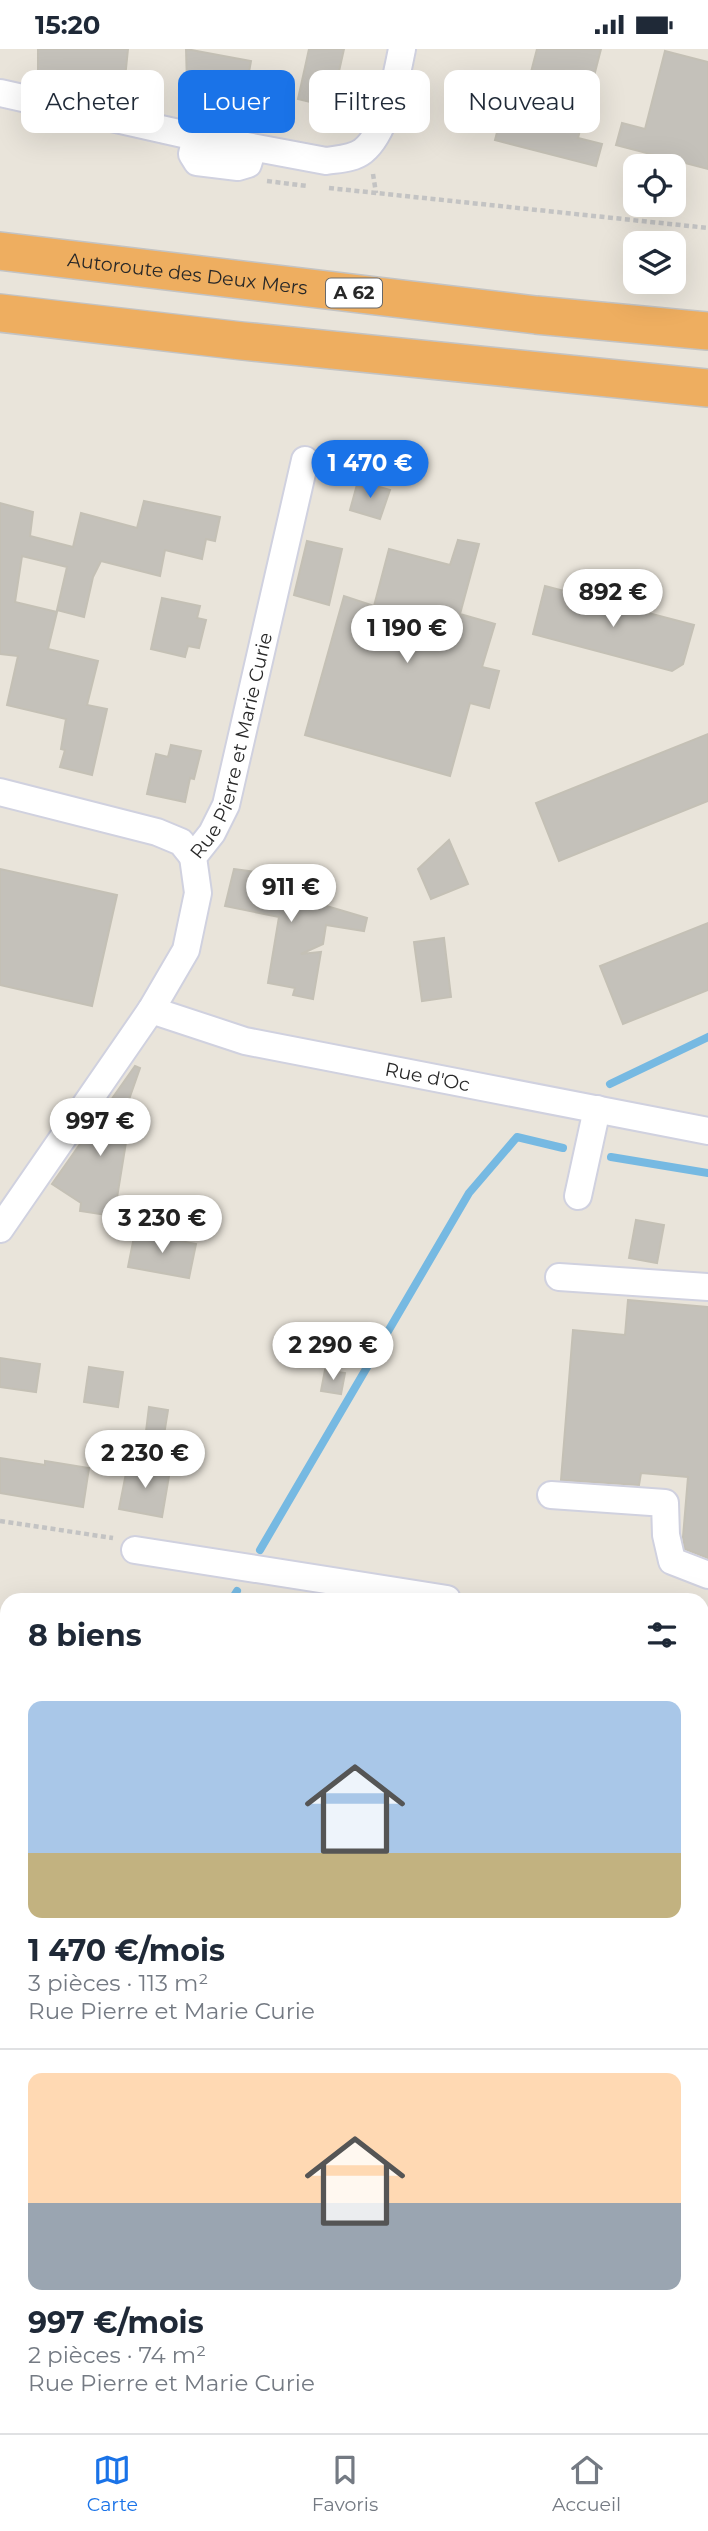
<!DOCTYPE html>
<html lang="fr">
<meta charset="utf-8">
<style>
:root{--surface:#fff;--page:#f2f2f3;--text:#1f2937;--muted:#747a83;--line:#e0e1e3;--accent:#1a73e8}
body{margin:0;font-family:Montserrat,sans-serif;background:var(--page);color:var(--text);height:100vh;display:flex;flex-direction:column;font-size:26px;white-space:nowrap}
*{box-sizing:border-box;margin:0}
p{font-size:23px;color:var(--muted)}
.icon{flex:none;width:38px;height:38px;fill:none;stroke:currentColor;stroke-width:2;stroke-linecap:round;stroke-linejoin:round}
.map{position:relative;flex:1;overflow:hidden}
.drawer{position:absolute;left:0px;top:1544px;width:709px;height:842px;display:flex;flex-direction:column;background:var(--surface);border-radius:21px 21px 0 0;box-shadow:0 7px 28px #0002}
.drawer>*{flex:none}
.top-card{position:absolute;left:21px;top:21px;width:667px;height:63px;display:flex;gap:14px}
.buttons{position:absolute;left:623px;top:105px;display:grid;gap:14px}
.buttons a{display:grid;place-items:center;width:63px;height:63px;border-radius:14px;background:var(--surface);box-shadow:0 7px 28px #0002;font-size:35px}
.price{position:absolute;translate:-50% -60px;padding:0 16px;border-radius:24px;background:#fff;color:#222;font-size:23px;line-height:46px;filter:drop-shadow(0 2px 4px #0008)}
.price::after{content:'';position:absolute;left:50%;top:42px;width:21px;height:16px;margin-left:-10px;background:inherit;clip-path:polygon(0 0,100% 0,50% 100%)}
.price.current{background:var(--accent);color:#fff}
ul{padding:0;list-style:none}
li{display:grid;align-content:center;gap:14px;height:371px;padding:0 28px}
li+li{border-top:2px solid var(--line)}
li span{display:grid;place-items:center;height:217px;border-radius:14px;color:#555}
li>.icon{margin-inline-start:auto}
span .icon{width:126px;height:126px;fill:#fffc;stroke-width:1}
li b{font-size:30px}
h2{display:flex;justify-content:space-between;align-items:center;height:84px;padding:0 28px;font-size:30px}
.pill{padding:0 24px;border-radius:14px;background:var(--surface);box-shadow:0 7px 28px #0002;font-size:24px;line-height:63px}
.pill.current{background:var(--accent);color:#fff}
.status{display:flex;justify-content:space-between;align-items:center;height:49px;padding:0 35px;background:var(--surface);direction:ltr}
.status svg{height:19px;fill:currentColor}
.menu{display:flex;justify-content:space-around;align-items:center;height:98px;border-top:2px solid var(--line);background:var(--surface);font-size:19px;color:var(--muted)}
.menu a{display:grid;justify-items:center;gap:4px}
.menu .current{color:var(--accent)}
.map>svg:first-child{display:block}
</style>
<div class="status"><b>15:20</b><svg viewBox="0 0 49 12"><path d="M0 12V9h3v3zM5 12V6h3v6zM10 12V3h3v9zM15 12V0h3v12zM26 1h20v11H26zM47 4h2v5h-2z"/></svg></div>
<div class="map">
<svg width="708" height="2384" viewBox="0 0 708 2384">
<rect width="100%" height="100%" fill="#e9e4da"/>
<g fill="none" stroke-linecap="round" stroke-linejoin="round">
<g stroke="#76b9e2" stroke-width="8">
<path d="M 610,1035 L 708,988"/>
<path d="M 611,1108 L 708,1124"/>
<path d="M 260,1501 L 469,1144 L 517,1088 L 563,1099"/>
<path d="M 232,1550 L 237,1542"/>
<path d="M 0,2309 L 7,2308"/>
</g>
</g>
<g fill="#c4c1ba" stroke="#c4c0b5" stroke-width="2">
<path d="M 38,0 L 128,0 L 124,39 L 90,35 L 91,25 L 38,27 Z"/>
<path d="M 186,0 L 251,12 L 239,79 L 188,70 Z"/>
<path d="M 309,0 L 344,0 L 331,58 L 298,50 Z"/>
<path d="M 537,0 L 601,0 L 578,89 L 602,95 L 596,117 L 495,91 L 501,68 L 518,73 Z"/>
<path d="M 665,2 L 708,13 L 708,120 L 616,96 L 622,74 L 645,80 Z"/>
<path d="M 358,432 L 390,441 L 380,470 L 350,461 Z"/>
<path d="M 144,452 L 220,468 L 215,492 L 206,490 L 202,510 L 165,501 L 160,527 L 101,512 L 93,528 L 84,568 L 57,561 L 67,518 L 22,507 L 15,553 L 57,563 L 48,600 L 98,612 L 87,656 L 107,660 L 92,726 L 60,718 L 65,701 L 61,700 L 66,670 L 7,656 L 18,607 L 0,605 L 0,454 L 33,463 L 30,487 L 73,498 L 81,464 L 137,479 Z"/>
<path d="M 458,491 L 479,495 L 460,565 L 495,575 L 482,618 L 499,622 L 489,659 L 470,654 L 450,727 L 305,686 L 344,547 L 374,557 L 389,500 L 450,516 Z"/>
<path d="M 307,492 L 342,500 L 329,556 L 294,546 Z"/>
<path d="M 545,537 L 694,576 L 683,615 L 672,622 L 533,585 Z"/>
<path d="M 162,549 L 200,557 L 197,569 L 206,571 L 199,599 L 188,597 L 185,608 L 151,600 Z"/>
<path d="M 708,685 L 708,752 L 559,812 L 536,754 Z"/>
<path d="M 171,696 L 201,702 L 194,730 L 190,729 L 185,753 L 147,745 L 156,705 L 168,708 Z"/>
<path d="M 449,791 L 468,835 L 431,850 L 418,820 Z"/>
<path d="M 0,820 L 117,846 L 92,957 L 0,936 Z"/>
<path d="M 234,820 L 316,831 L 313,853 L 367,869 L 364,882 L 326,876 L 323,895 L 301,905 L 321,903 L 313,950 L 293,946 L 295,939 L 268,934 L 279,868 L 225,857 Z"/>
<path d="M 708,874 L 708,941 L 623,975 L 600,917 Z"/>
<path d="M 444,889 L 451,948 L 422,952 L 414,893 Z"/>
<path d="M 135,1017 L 140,1019 L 119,1079 L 128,1081 L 114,1167 L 80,1162 L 81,1154 L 52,1135 Z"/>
<path d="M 636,1171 L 664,1176 L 657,1214 L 629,1209 Z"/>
<path d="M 135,1183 L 196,1195 L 189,1229 L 128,1218 Z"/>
<path d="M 628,1251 L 708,1258 L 708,1509 L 685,1500 L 683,1488 L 688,1428 L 641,1424 L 639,1436 L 561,1431 L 573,1281 L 625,1286 Z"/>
<path d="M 0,1309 L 40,1315 L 36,1343 L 0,1338 Z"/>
<path d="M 89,1318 L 123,1323 L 118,1358 L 84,1353 Z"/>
<path d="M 325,1321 L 345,1324 L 341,1345 L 321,1342 Z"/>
<path d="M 149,1358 L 168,1361 L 159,1417 L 142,1415 Z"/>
<path d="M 0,1409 L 45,1416 L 45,1412 L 89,1419 L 83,1458 L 0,1444 Z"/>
<path d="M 128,1414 L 170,1421 L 162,1468 L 119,1460 Z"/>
</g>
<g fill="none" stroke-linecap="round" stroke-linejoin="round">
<g stroke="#d0d1df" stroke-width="30">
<g id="minor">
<path d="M 0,44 L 183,85 L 326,112 C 338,110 353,110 363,102 C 387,83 396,29 402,0"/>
<path d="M 196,88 L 192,105 L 197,113 L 238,118 L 248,115 L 253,99"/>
<path d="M 0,743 L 157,783 L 181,793 L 193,808"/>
<path id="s1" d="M 151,961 L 245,992 L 708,1082"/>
<path d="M 578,1147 L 597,1060"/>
<path id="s2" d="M 0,1180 L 151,961 L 186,901 L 198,844 L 193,808 L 212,784 L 226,756 L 305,411"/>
<path d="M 559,1228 L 708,1238"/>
<path d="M 551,1446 L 665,1454 L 666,1486 L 672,1512 L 708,1526"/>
<path d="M 135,1501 L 447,1550"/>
<path d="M 702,1584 L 708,1584"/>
<path d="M 702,1645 L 708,1645"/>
<path d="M 702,1685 L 708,1686"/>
<path d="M 702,1853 L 708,1768"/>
<path d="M 702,1973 L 708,1974"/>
</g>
</g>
<g stroke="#c3c3c3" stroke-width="37">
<g id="major">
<path d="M 702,2264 L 708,2264"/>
<path d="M 702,2297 L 708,2296"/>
<path d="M 0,2342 L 7,2341"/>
<path d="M 0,2377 L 7,2376"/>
</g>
</g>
<g stroke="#c3c3c3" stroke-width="40">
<g id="highway">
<path id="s3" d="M 0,202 L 536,266 L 708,282"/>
<path d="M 0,264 L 242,292 L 708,339"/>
</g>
</g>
<g stroke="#c3c3c3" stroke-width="4.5" stroke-dasharray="5 3.5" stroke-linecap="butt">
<path d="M 373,125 L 376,144"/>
<path d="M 267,132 L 307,137"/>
<path d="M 329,139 L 708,179"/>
<path d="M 0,1472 L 113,1489"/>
</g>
<use href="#minor" stroke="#fff" stroke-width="26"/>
<use href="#major" stroke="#e2d466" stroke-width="33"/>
<use href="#highway" stroke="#eeae60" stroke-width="37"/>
</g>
<g text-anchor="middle" stroke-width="7" stroke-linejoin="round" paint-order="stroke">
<rect fill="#fff" stroke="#686868" stroke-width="2" x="326" y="229.5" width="56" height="29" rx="5"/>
<g font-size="18" font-weight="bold" fill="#282828">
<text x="354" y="250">A 62</text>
</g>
<g font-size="19" fill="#282828" stroke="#fff">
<text dy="7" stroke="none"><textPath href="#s3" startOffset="189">Autoroute des Deux Mers</textPath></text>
<text dy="7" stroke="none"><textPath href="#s2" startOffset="550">Rue Pierre et Marie Curie</textPath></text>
<text dy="7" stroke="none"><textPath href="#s1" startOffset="285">Rue d'Oc</textPath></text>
</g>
</g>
</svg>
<div class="buttons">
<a><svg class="icon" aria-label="locate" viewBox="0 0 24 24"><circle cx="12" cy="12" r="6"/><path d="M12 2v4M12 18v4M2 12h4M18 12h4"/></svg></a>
<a><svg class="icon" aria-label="layers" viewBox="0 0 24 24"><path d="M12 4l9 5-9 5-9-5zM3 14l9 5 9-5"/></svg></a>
</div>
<b class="price current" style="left:370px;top:451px">1 470 €</b>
<b class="price" style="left:613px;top:580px">892 €</b>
<b class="price" style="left:407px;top:616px">1 190 €</b>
<b class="price" style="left:291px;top:875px">911 €</b>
<b class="price" style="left:100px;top:1109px">997 €</b>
<b class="price" style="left:162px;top:1206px">3 230 €</b>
<b class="price" style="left:333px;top:1333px">2 290 €</b>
<b class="price" style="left:145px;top:1441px">2 230 €</b>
<div class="top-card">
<a class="pill">Acheter</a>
<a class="pill current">Louer</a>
<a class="pill">Filtres</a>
<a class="pill">Nouveau</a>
</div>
<section class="drawer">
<h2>8 biens<svg class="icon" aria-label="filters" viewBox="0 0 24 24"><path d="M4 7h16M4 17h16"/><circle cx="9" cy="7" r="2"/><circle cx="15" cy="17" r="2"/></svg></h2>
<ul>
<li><span style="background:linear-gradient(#a9c7e8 70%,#c2b280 0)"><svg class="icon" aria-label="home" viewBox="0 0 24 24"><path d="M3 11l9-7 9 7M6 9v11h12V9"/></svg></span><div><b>1 470 €/mois</b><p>3 pièces · 113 m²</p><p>Rue Pierre et Marie Curie</p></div></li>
<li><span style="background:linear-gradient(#ffd9b3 60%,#9aa5b1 0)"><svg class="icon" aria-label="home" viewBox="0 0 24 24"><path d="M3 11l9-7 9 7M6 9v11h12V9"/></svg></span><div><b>997 €/mois</b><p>2 pièces · 74 m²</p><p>Rue Pierre et Marie Curie</p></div></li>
</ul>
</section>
</div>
<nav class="menu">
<a class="current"><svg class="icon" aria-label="map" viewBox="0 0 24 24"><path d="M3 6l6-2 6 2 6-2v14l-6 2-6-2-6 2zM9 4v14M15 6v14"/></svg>Carte</a>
<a><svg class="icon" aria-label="saved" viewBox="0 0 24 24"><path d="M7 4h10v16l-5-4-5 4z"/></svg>Favoris</a>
<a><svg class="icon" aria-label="home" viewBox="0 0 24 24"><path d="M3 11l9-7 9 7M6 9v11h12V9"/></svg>Accueil</a>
</nav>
